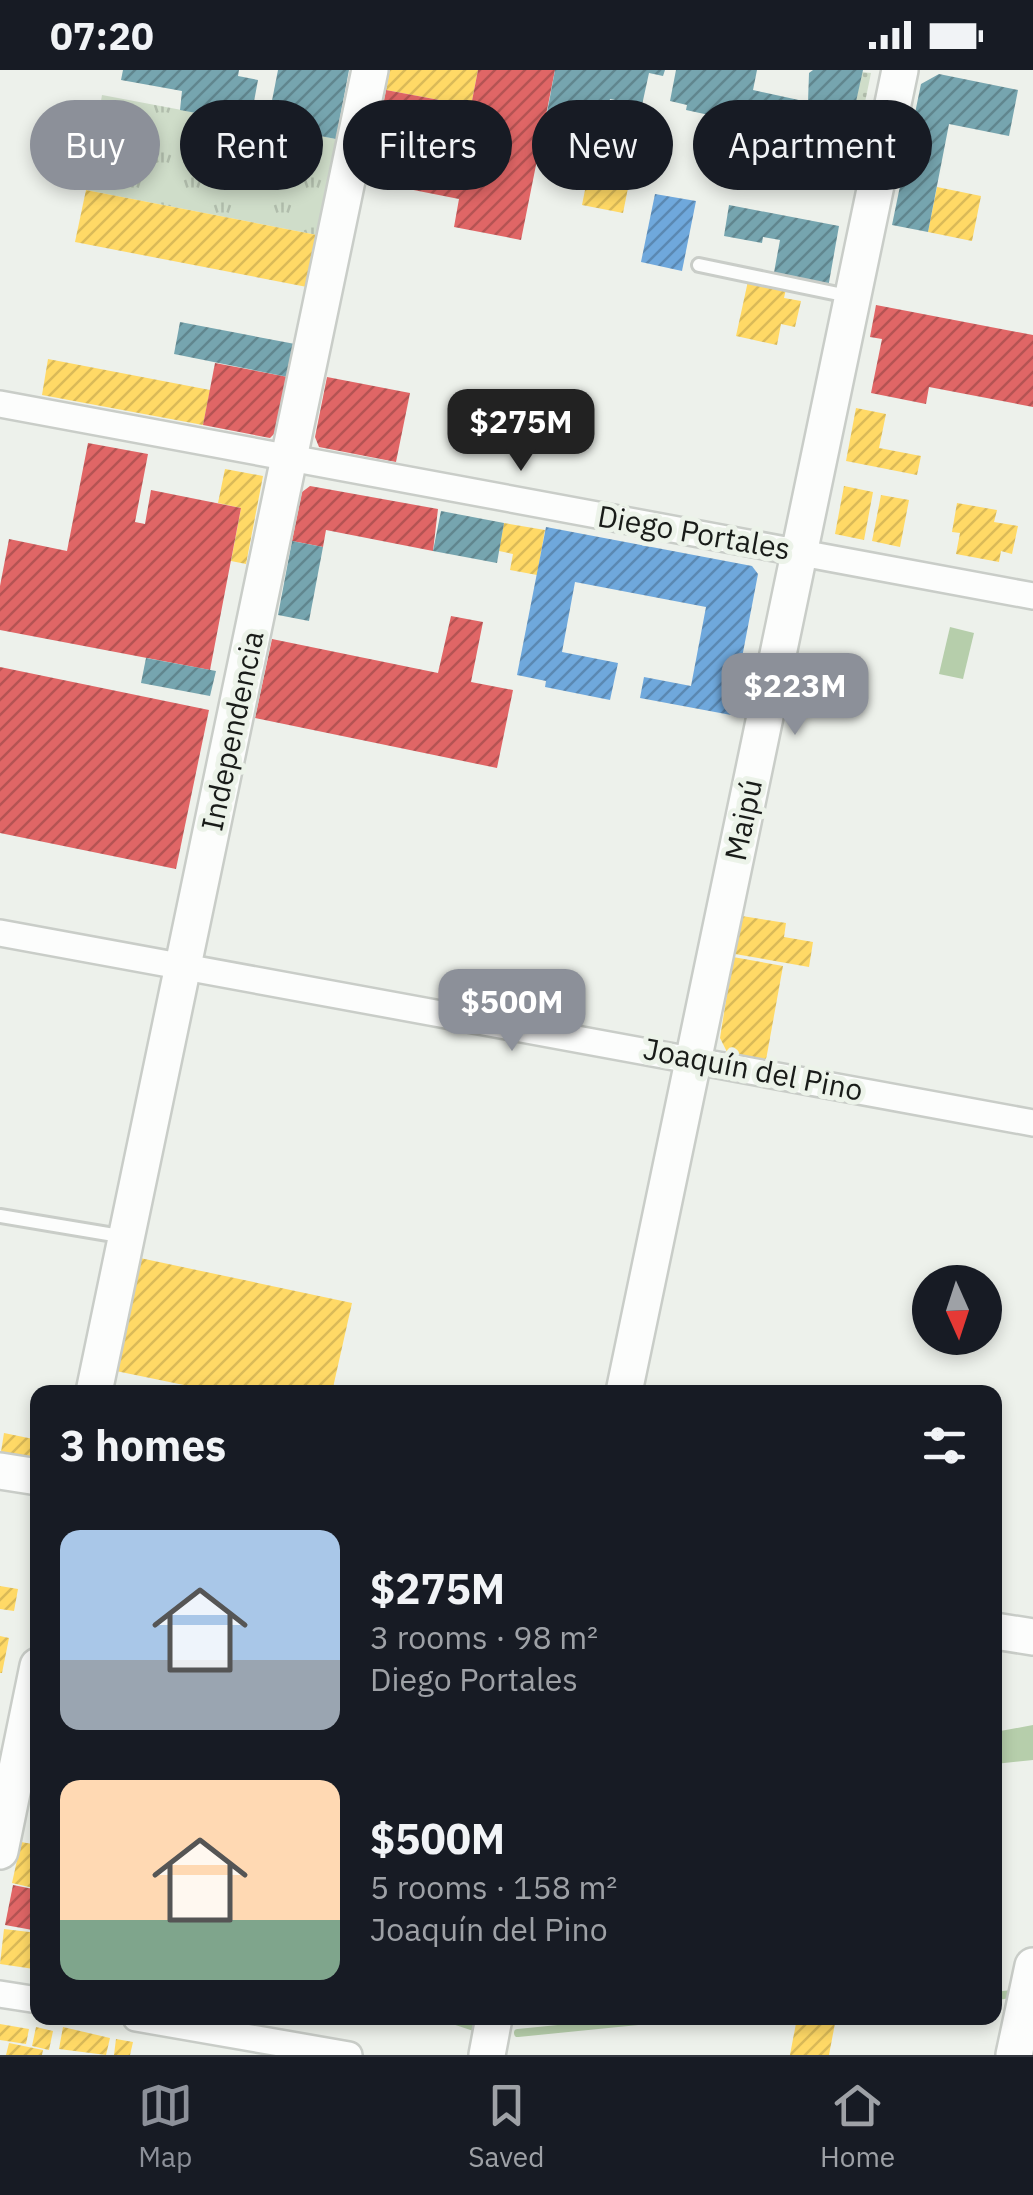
<!DOCTYPE html>
<meta charset="utf-8">
<style>
:root{--surface:#171b24;--page:#242831;--text:#f1f3f6;--muted:#9ea1a6;--line:#363941;--accent:#8c9099}
body{margin:0;font-family:"IBM Plex Sans",sans-serif;background:var(--page);color:var(--text);height:100vh;display:flex;flex-direction:column;font-size:38px;white-space:nowrap}
*{box-sizing:border-box;margin:0}
p{font-size:32px;color:var(--muted)}
.icon{flex:none;width:55px;height:55px;fill:none;stroke:currentColor;stroke-width:2;stroke-linecap:round;stroke-linejoin:round}
.map{position:relative;flex:1;overflow:hidden}
.sheet{position:absolute;left:30px;top:1315px;width:972px;height:640px;display:flex;flex-direction:column;background:var(--surface);border-radius:20px;box-shadow:0 5px 15px #0003}
.sheet>*{flex:none}
.hud{position:absolute;left:30px;top:30px;width:975px;height:90px;display:flex;gap:20px}
.needle{width:65px;rotate:177deg}
.fabs{position:absolute;left:912px;top:1195px;display:grid;gap:20px}
.fabs a{display:grid;place-items:center;width:90px;height:90px;border-radius:50%;background:var(--surface);box-shadow:0 5px 15px #0003;font-size:50px}
.price{position:absolute;translate:-50% -85px;padding:0 22px;border-radius:20px;background:var(--accent);color:#fff;font-size:32px;line-height:65px;filter:drop-shadow(0 2px 5px #0008)}
.price::after{content:'';position:absolute;left:50%;top:60px;width:30px;height:22px;margin-left:-15px;background:inherit;clip-path:polygon(0 0,100% 0,50% 100%)}
.price.on{background:#222;color:#fff}
ul{padding:0;list-style:none}
li{display:flex;align-items:center;gap:30px;height:250px;padding:0 30px}
li span{display:grid;place-items:center;flex:none;width:280px;height:200px;border-radius:20px;color:#555}
li>.icon{margin-inline-start:auto}
span .icon{width:120px;height:120px;fill:#fffc;stroke-width:1}
li b{font-size:42px}
h2{display:flex;justify-content:space-between;align-items:center;height:120px;padding:0 30px;font-size:42px}
.tag{padding:0 35px;border-radius:45px;background:var(--surface);box-shadow:0 5px 15px #0003;font-size:35px;line-height:90px}
.tag.on{background:var(--accent);color:#fff}
.status{display:flex;justify-content:space-between;align-items:center;height:70px;padding:0 50px;background:var(--surface);direction:ltr}
.status svg{height:28px;fill:currentColor}
.menu{display:flex;justify-content:space-around;align-items:center;height:140px;border-top:2px solid var(--line);background:var(--surface);font-size:28px;color:var(--muted)}
.menu a{display:grid;justify-items:center;gap:5px}
.menu .on{color:var(--accent)}
.map>svg:first-child{display:block}
</style>
<div class="status"><b>07:20</b><svg viewBox="0 0 49 12"><path d="M0 12V9h3v3zM5 12V6h3v6zM10 12V3h3v9zM15 12V0h3v12zM26 1h20v11H26zM47 4h2v5h-2z"/></svg></div>
<div class="map">
<svg width="1033" height="1985" viewBox="0 0 1033 1985">
<defs>
<pattern id="grass-tufts" width="24" height="20" patternUnits="userSpaceOnUse" patternTransform="scale(2.5)"><rect width="24" height="20" fill="#cfddc9"/><path d="M3 7l-1-3M5 7V3M7 7l1-3M15 17l-1-3M17 17v-4M19 17l1-3" fill="none" stroke="#b1bdac"/></pattern>
<pattern id="garden-dots" width="8" height="8" patternUnits="userSpaceOnUse" patternTransform="scale(2.5)"><rect width="8" height="8" fill="#cfddc9"/><path d="M2 2h.1M6 6h.1" fill="none" stroke="#b1bdac" stroke-width="1.8" stroke-linecap="round"/></pattern>
<pattern id="homes-hatch" width="6" height="6" patternUnits="userSpaceOnUse" patternTransform="scale(2.5)"><rect width="6" height="6" fill="#ffd966"/><path d="M-1 1l2-2M0 6l6-6M5 7l2-2" fill="none" stroke="#daba58"/></pattern>
<pattern id="shops-hatch" width="6" height="6" patternUnits="userSpaceOnUse" patternTransform="scale(2.5)"><rect width="6" height="6" fill="#e06666"/><path d="M-1 1l2-2M0 6l6-6M5 7l2-2" fill="none" stroke="#b55353"/></pattern>
<pattern id="schools-hatch" width="6" height="6" patternUnits="userSpaceOnUse" patternTransform="scale(2.5)"><rect width="6" height="6" fill="#6fa8dc"/><path d="M-1 1l2-2M0 6l6-6M5 7l2-2" fill="none" stroke="#5a88b2"/></pattern>
<pattern id="public-hatch" width="6" height="6" patternUnits="userSpaceOnUse" patternTransform="scale(2.5)"><rect width="6" height="6" fill="#76a5af"/><path d="M-1 1l2-2M0 6l6-6M5 7l2-2" fill="none" stroke="#60868e"/></pattern>
</defs>
<rect width="100%" height="100%" fill="#edf1eb"/>
<path fill="url(#grass-tufts)" d="M 102,25 L 336,69 L 317,165 L 86,120 Z"/>
<path fill="url(#garden-dots)" d="M 862,2 L 871,3 L 848,115 L 838,113 Z"/>
<g fill="#b6ceab">
<path d="M 950,557 L 974,563 L 963,609 L 939,604 Z"/>
<path d="M 1033,1655 L 1033,1690 L 995,1694 L 995,1662 Z"/>
</g>
<g fill="url(#homes-hatch)">
<path d="M 390,0 L 478,0 L 471,36 L 386,20 Z"/>
<path d="M 591,90 L 638,99 L 635,115 L 629,113 L 623,143 L 582,135 Z"/>
<path d="M 937,117 L 981,126 L 972,171 L 928,162 Z"/>
<path d="M 86,120 L 317,165 L 307,217 L 75,172 Z"/>
<path d="M 748,211 L 786,219 L 784,228 L 801,231 L 795,257 L 781,254 L 777,275 L 736,266 Z"/>
<path d="M 48,289 L 210,320 L 203,355 L 42,325 Z"/>
<path d="M 856,338 L 886,344 L 879,378 L 921,386 L 917,405 L 846,391 Z"/>
<path d="M 225,399 L 263,406 L 246,494 L 231,491 L 241,438 L 218,433 Z"/>
<path d="M 844,416 L 873,422 L 864,470 L 835,464 Z"/>
<path d="M 881,425 L 909,430 L 900,477 L 872,471 Z"/>
<path d="M 957,433 L 997,440 L 994,452 L 1018,456 L 1012,484 L 1001,481 L 999,492 L 956,484 L 960,463 L 952,462 Z"/>
<path d="M 504,453 L 545,460 L 537,505 L 510,500 L 513,484 L 499,481 Z"/>
<path d="M 742,846 L 786,853 L 784,867 L 813,872 L 809,897 L 735,884 Z"/>
<path d="M 733,887 L 783,896 L 766,990 L 728,984 L 720,968 Z"/>
<path d="M 140,1188 L 352,1233 L 332,1322 L 218,1322 L 116,1301 Z"/>
<path d="M 4,1363 L 38,1370 L 38,1389 L 1,1382 Z"/>
<path d="M 0,1516 L 18,1519 L 14,1541 L 0,1539 Z"/>
<path d="M 0,1566 L 9,1568 L 2,1603 L 0,1603 Z"/>
<path d="M 21,1772 L 38,1775 L 38,1819 L 12,1813 Z"/>
<path d="M 4,1859 L 38,1863 L 38,1919 L 31,1918 L 34,1899 L 0,1894 Z"/>
<path d="M 797,1948 L 836,1948 L 829,1985 L 790,1985 Z"/>
<path d="M 0,1954 L 29,1959 L 26,1974 L 0,1970 Z"/>
<path d="M 36,1957 L 53,1961 L 49,1980 L 32,1976 Z"/>
<path d="M 63,1957 L 110,1968 L 106,1985 L 59,1979 Z"/>
<path d="M 116,1969 L 133,1972 L 130,1985 L 114,1985 Z"/>
<path d="M 9,1973 L 43,1980 L 42,1985 L 6,1985 Z"/>
</g>
<g fill="url(#shops-hatch)">
<path d="M 478,0 L 555,0 L 521,170 L 454,157 L 459,129 L 368,111 L 386,20 L 471,36 Z"/>
<path d="M 876,235 L 1033,265 L 1033,337 L 929,317 L 926,334 L 871,323 L 882,269 L 870,267 Z"/>
<path d="M 215,293 L 288,307 L 277,361 L 270,368 L 203,355 Z"/>
<path d="M 327,307 L 410,323 L 396,392 L 319,377 L 315,367 Z"/>
<path d="M 88,373 L 148,384 L 135,452 L 145,454 L 151,420 L 241,438 L 210,600 L 0,560 L 0,516 L 9,469 L 67,481 Z"/>
<path d="M 310,416 L 438,439 L 433,481 L 326,460 L 323,477 L 292,471 L 302,422 Z"/>
<path d="M 451,546 L 483,552 L 471,612 L 513,620 L 497,698 L 255,648 L 272,569 L 438,603 Z"/>
<path d="M 0,597 L 209,640 L 176,799 L 0,763 Z"/>
<path d="M 13,1815 L 38,1820 L 38,1861 L 5,1855 Z"/>
</g>
<g fill="url(#schools-hatch)">
<path d="M 655,124 L 696,131 L 682,201 L 641,192 Z"/>
<path d="M 546,457 L 752,496 L 758,504 L 731,645 L 640,628 L 644,607 L 691,616 L 706,537 L 575,512 L 562,582 L 618,593 L 610,630 L 545,617 L 546,611 L 517,605 Z"/>
</g>
<g fill="url(#public-hatch)">
<path d="M 123,0 L 239,0 L 238,6 L 258,10 L 250,53 L 180,40 L 182,21 L 121,10 Z"/>
<path d="M 278,0 L 349,0 L 336,69 L 267,56 Z"/>
<path d="M 555,0 L 665,0 L 663,6 L 649,3 L 642,35 L 610,29 L 601,75 L 543,64 Z"/>
<path d="M 676,0 L 757,0 L 753,20 L 808,32 L 809,3 L 813,0 L 863,0 L 838,113 L 787,102 L 785,98 L 801,65 L 686,40 L 687,35 L 670,31 Z"/>
<path d="M 939,4 L 1018,20 L 1009,66 L 949,54 L 928,162 L 892,155 L 921,14 Z"/>
<path d="M 729,135 L 839,156 L 828,218 L 773,208 L 780,170 L 763,167 L 762,173 L 724,166 Z"/>
<path d="M 180,252 L 295,274 L 288,307 L 174,284 Z"/>
<path d="M 441,441 L 504,453 L 497,493 L 433,481 Z"/>
<path d="M 292,471 L 323,477 L 309,551 L 278,545 Z"/>
<path d="M 146,588 L 216,601 L 210,626 L 141,613 Z"/>
</g>
<g fill="none" stroke-linecap="round" stroke-linejoin="round">
<g stroke="#b6ceab" stroke-width="8">
<path d="M 995,1926 L 1012,1924"/>
<path d="M 447,1948 L 474,1957"/>
<path d="M 518,1963 L 668,1948"/>
</g>
<g stroke="#c9cdc8" stroke-width="18">
<g id="lane">
<path d="M 699,195 L 848,226"/>
<path d="M 0,1146 L 126,1167"/>
</g>
</g>
<g stroke="#c9cdc8" stroke-width="30">
<g id="street">
<path d="M 0,334 L 1033,526"/>
<path d="M 0,863 L 1033,1053"/>
<path d="M 0,1924 L 38,1930"/>
<path d="M 136,1948 L 349,1985"/>
</g>
</g>
<g stroke="#c9cdc8" stroke-width="40">
<g id="secondary">
<path d="M 94,1322 L 370,0"/>
<path d="M 624,1322 L 900,0"/>
<path d="M 0,1401 L 38,1407"/>
<path d="M 995,1561 L 1033,1567"/>
<path d="M 0,1781 L 38,1596"/>
<path d="M 487,1985 L 494,1948"/>
<path d="M 1014,1985 L 1033,1896"/>
</g>
</g>
<use href="#lane" stroke="#fcfdfc" stroke-width="12"/>
<use href="#street" stroke="#fcfdfc" stroke-width="25"/>
<use href="#secondary" stroke="#fcfdfc" stroke-width="35"/>
</g>
<g text-anchor="middle" stroke-width="10" stroke-linejoin="round" paint-order="stroke">
<g font-size="30" fill="#191c19" stroke="#ecf3e9">
<text transform="translate(694 463) rotate(10)" y="10">Diego Portales</text>
<text transform="translate(233 661) rotate(-78)" y="10">Independencia</text>
<text transform="translate(744 750) rotate(-78)" y="10">Maipú</text>
<text transform="translate(753 1000) rotate(11)" y="10">Joaquín del Pino</text>
</g>
</g>
</svg>
<div class="fabs">
<a><svg class="needle" viewBox="-14 -14 28 28"><path d="M0-13l5 13h-10z" fill="#e53935"/><path d="M0 13l5-13h-10z" fill="#9ea1a6"/></svg></a>
</div>
<b class="price on" style="left:521px;top:404px">$275M</b>
<b class="price" style="left:795px;top:668px">$223M</b>
<b class="price" style="left:512px;top:984px">$500M</b>
<div class="hud">
<a class="tag on">Buy</a>
<a class="tag">Rent</a>
<a class="tag">Filters</a>
<a class="tag">New</a>
<a class="tag">Apartment</a>
</div>
<section class="sheet">
<h2>3 homes<svg class="icon" aria-label="filters" viewBox="0 0 24 24"><path d="M4 7h16M4 17h16"/><circle cx="9" cy="7" r="2"/><circle cx="15" cy="17" r="2"/></svg></h2>
<ul>
<li><span style="background:linear-gradient(#a9c7e8 65%,#9aa5b1 0)"><svg class="icon" aria-label="home" viewBox="0 0 24 24"><path d="M3 11l9-7 9 7M6 9v11h12V9"/></svg></span><div><b>$275M</b><p>3 rooms · 98 m²</p><p>Diego Portales</p></div></li>
<li><span style="background:linear-gradient(#ffd9b3 70%,#7fa58c 0)"><svg class="icon" aria-label="home" viewBox="0 0 24 24"><path d="M3 11l9-7 9 7M6 9v11h12V9"/></svg></span><div><b>$500M</b><p>5 rooms · 158 m²</p><p>Joaquín del Pino</p></div></li>
</ul>
</section>
</div>
<nav class="menu">
<a class="on"><svg class="icon" aria-label="map" viewBox="0 0 24 24"><path d="M3 6l6-2 6 2 6-2v14l-6 2-6-2-6 2zM9 4v14M15 6v14"/></svg>Map</a>
<a><svg class="icon" aria-label="saved" viewBox="0 0 24 24"><path d="M7 4h10v16l-5-4-5 4z"/></svg>Saved</a>
<a><svg class="icon" aria-label="home" viewBox="0 0 24 24"><path d="M3 11l9-7 9 7M6 9v11h12V9"/></svg>Home</a>
</nav>
